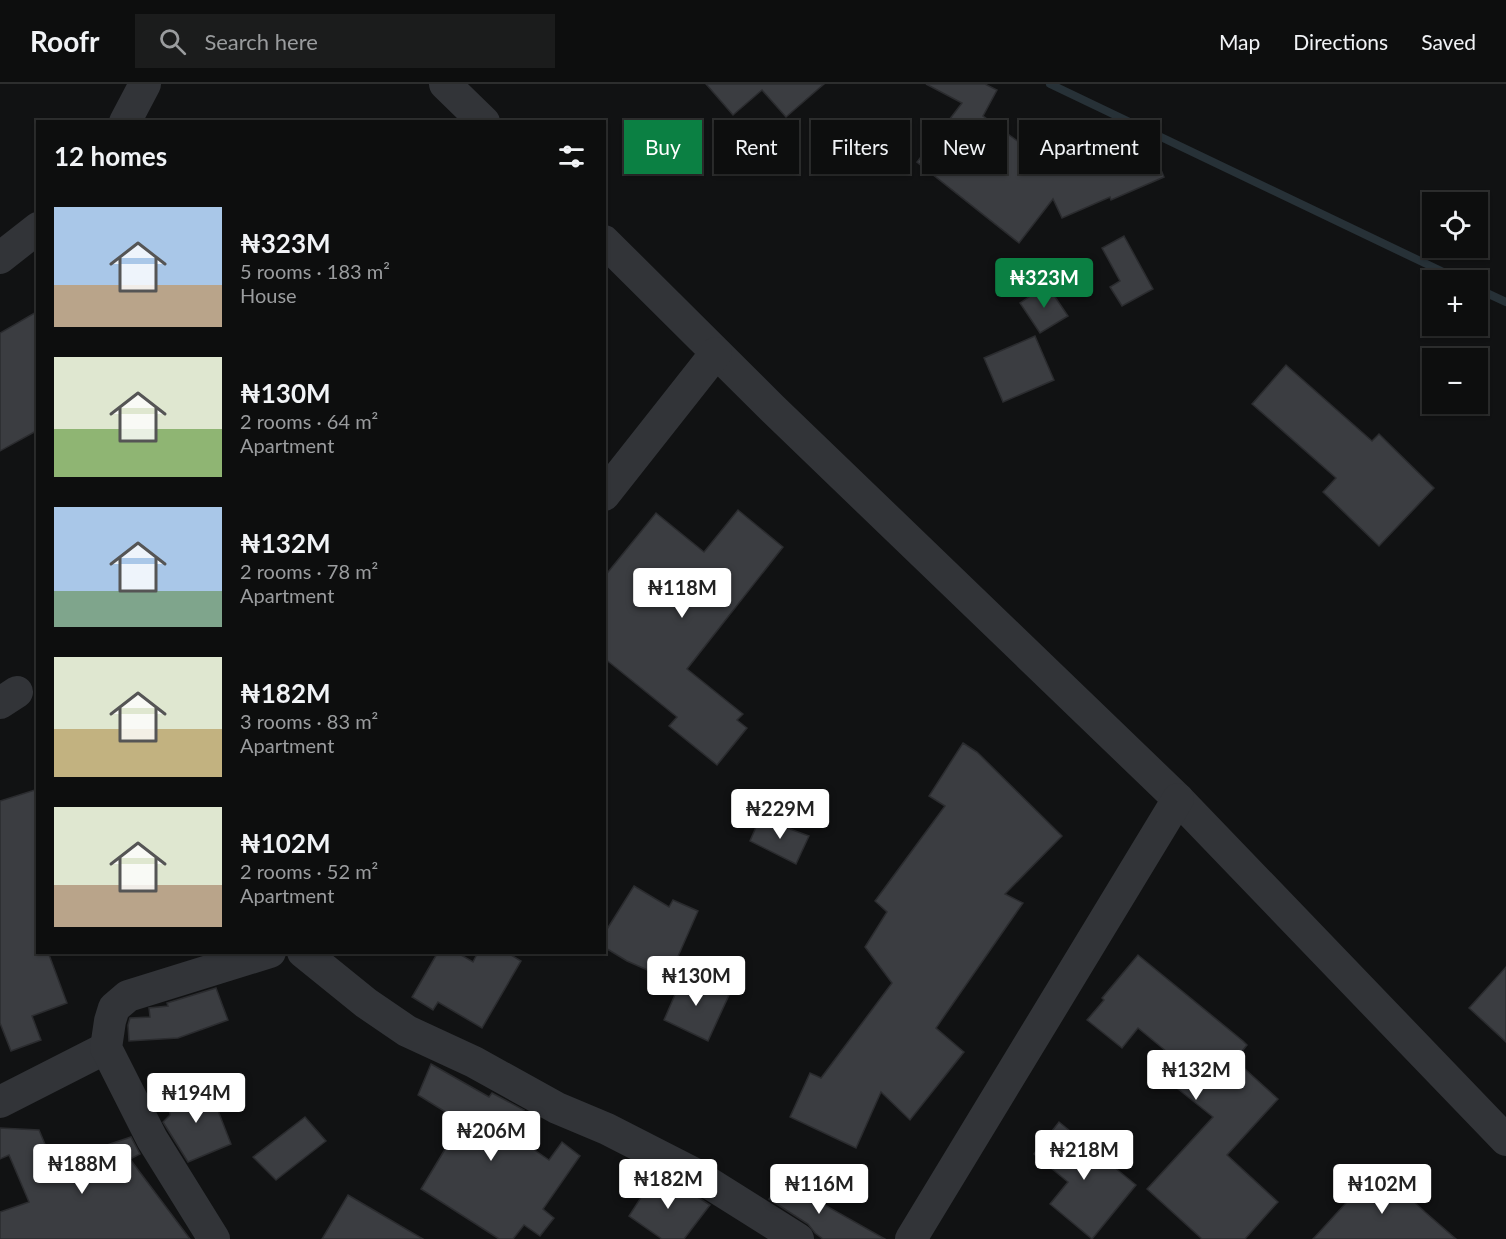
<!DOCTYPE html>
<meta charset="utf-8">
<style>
:root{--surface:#0d0e0e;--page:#1b1c1c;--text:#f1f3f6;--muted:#9a9c9e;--line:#2d2e2e;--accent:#0b8043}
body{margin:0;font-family:Lato,sans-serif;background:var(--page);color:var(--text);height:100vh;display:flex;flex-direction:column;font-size:22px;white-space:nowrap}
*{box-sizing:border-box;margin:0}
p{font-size:20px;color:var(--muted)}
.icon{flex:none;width:33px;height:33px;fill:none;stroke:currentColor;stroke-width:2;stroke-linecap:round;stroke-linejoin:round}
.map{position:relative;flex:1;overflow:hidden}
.panel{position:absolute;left:36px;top:36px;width:570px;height:834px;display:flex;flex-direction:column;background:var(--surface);border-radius:0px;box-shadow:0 2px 4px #0004,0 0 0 2px var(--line)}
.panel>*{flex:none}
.banner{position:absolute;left:624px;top:36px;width:570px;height:54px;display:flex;gap:12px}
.buttons{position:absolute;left:1422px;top:108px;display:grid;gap:12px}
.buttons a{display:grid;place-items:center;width:66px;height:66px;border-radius:0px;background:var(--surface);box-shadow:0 2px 4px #0004,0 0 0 2px var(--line);font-size:30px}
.price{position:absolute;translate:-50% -51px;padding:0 14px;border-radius:6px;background:#fff;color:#222;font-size:20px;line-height:39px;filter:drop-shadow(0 2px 3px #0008)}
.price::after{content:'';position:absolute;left:50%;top:36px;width:18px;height:14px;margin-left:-9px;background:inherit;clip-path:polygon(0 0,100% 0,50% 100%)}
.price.selected{background:var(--accent);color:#fff}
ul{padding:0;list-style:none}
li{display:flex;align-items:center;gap:18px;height:150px;padding:0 18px}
li span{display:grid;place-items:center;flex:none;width:168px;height:120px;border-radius:0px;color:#555}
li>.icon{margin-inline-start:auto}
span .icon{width:72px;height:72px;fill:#fffc;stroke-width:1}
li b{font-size:26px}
h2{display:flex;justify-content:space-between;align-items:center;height:72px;padding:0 18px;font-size:26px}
.pill{padding:0 21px;border-radius:0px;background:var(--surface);box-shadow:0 2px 4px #0004,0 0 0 2px var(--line);font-size:21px;line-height:54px}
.pill.selected{background:var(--accent);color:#fff}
header{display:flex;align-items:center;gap:36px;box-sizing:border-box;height:84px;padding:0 30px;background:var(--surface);border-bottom:2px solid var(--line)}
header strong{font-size:28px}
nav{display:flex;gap:33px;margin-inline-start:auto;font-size:21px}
.search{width:420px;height:54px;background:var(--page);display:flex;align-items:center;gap:15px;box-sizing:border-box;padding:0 21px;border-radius:0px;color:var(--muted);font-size:22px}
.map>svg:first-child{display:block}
</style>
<header>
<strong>Roofr</strong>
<div class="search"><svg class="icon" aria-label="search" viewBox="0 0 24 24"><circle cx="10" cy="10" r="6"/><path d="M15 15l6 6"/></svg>Search here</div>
<nav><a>Map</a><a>Directions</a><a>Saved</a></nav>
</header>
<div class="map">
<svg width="1506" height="1155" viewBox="0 0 1506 1155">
<rect width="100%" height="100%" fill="#111213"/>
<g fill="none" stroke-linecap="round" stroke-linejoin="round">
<g stroke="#273137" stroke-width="8">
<path d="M 1050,0 L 1460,196"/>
<path d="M 1478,205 L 1506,218"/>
</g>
</g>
<g fill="#3b3d41" stroke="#2b2c2f" stroke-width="1.5">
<path d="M 706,0 L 824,0 L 786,33 L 762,6 L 733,31 Z"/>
<path d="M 926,0 L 985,0 L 997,6 L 983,32 L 1034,69 L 1044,56 L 1082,83 L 1148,55 L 1164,93 L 1111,116 L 1110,113 L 1062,134 L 1053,115 L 1019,159 L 917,78 L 962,19 Z"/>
<path d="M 1124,152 L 1153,205 L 1122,222 L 1110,203 L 1120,197 L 1102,164 Z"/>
<path d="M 1047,201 L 1068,232 L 1040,249 L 1020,219 Z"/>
<path d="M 38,227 L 38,346 L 0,367 L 0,249 Z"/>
<path d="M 1035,252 L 1054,296 L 1003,318 L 984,274 Z"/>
<path d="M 1286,281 L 1372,357 L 1379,350 L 1434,404 L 1379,462 L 1323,408 L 1336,394 L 1252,320 Z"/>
<path d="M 738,426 L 783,463 L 687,585 L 743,630 L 737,636 L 747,644 L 717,681 L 669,642 L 677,633 L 604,574 L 604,493 L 656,429 L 704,468 Z"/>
<path d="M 963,659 L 977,668 L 1062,752 L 1005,810 L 1023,819 L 936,944 L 964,968 L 910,1036 L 881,1008 L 856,1064 L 790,1033 L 810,989 L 821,994 L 892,899 L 865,863 L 887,828 L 875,817 L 945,722 L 929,712 Z"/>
<path d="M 38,705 L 38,868 L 48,868 L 67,919 L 32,932 L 41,956 L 11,967 L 0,939 L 0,717 Z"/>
<path d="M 760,734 L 809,752 L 796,780 L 750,757 Z"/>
<path d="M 634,802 L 669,823 L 673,816 L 698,827 L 668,895 L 627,877 L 604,863 L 604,850 Z"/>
<path d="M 438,868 L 456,868 L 473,878 L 478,868 L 506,868 L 521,877 L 482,944 L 438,918 L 433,926 L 412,913 Z"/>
<path d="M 1138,871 L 1243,957 L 1247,961 L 1235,976 L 1278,1015 L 1227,1071 L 1278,1118 L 1245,1155 L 1202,1155 L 1147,1105 L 1213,1033 L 1158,989 L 1172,972 L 1138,944 L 1122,964 L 1087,936 L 1104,916 L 1102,914 Z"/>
<path d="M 1506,883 L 1506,958 L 1469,924 Z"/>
<path d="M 684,890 L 729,911 L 708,957 L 664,936 Z"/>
<path d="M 216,904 L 228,936 L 178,954 L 129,957 L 128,941 L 130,934 L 150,933 L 149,924 L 168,922 L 167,919 Z"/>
<path d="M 431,980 L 489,1013 L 492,1009 L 524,1026 L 510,1049 L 549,1076 L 562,1058 L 580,1072 L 543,1125 L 554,1134 L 540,1152 L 524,1141 L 513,1155 L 499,1155 L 421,1105 L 447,1062 L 446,1061 L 465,1040 L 418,1011 Z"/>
<path d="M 210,1006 L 231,1060 L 188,1078 L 163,1038 L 170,1031 L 167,1012 Z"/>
<path d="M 305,1033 L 326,1057 L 276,1096 L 253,1073 Z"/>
<path d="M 1059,1038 L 1136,1101 L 1092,1155 L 1050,1120 L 1068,1098 L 1034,1070 Z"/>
<path d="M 0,1044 L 39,1046 L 55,1084 L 98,1074 L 95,1065 L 131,1053 L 140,1070 L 130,1075 L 190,1155 L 0,1155 L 0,1128 L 29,1118 L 9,1071 L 0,1075 Z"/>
<path d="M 1378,1084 L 1425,1128 L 1456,1155 L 1313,1155 Z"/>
<path d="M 656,1090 L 683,1109 L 685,1105 L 710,1121 L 684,1155 L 662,1155 L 629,1132 Z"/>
<path d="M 787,1094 L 798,1106 L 885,1155 L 823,1155 L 815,1149 L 808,1140 L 769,1115 Z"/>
<path d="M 348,1111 L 423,1155 L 322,1155 Z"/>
</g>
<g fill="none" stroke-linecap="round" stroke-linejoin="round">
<g stroke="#323438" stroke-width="32">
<path d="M 445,0 L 484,38"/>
<path d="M 125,38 L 145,0"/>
<path d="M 604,157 L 772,324 L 1178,715 L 1506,1056"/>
<path d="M 0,174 L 38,144"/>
<path d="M 604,411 L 716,269"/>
<path d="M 0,619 L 17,608"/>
<path d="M 303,868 L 366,919 L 407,947 L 474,978 L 557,1024 L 607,1045 L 693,1089 L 798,1155"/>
<path d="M 0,1018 L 106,964"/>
<path d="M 214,1155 L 152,1055 L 106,964 L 110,937 L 114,924 L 128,912 L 270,868"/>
<path d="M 911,1155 L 1178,715"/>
</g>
</g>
</svg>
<div class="buttons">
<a><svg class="icon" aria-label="locate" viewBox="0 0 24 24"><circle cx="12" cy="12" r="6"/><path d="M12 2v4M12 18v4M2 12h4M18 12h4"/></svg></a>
<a>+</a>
<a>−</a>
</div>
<b class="price selected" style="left:1044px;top:225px">₦323M</b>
<b class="price" style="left:682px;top:535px">₦118M</b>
<b class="price" style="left:780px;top:756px">₦229M</b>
<b class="price" style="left:696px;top:923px">₦130M</b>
<b class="price" style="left:1196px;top:1017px">₦132M</b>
<b class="price" style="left:196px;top:1040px">₦194M</b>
<b class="price" style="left:491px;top:1078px">₦206M</b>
<b class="price" style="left:1084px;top:1097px">₦218M</b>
<b class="price" style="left:82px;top:1111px">₦188M</b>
<b class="price" style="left:668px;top:1126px">₦182M</b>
<b class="price" style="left:819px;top:1131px">₦116M</b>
<b class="price" style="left:1382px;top:1131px">₦102M</b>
<div class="banner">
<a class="pill selected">Buy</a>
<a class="pill">Rent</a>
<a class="pill">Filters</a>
<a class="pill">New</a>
<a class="pill">Apartment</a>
</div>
<section class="panel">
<h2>12 homes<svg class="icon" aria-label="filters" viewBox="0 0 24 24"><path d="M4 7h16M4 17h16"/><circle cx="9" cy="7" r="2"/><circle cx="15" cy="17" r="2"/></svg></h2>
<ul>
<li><span style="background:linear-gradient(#a9c7e8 65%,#b9a48a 0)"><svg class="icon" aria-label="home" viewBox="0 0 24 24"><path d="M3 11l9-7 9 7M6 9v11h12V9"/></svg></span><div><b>₦323M</b><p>5 rooms · 183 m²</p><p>House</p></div></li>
<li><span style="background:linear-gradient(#dfe7d0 60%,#8fb573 0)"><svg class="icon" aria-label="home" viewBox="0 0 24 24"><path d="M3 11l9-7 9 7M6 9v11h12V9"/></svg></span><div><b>₦130M</b><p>2 rooms · 64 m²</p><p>Apartment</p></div></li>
<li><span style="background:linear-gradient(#a9c7e8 70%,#7fa58c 0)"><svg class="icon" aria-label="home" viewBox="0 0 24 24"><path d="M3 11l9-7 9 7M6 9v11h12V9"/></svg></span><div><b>₦132M</b><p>2 rooms · 78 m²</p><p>Apartment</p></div></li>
<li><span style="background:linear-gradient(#dfe7d0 60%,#c2b280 0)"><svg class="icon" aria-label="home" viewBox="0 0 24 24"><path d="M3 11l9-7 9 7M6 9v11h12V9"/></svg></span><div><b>₦182M</b><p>3 rooms · 83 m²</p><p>Apartment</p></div></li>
<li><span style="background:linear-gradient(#dfe7d0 65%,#b9a48a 0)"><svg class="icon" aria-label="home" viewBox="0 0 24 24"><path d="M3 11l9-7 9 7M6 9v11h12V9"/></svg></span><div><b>₦102M</b><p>2 rooms · 52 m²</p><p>Apartment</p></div></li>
</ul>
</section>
</div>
